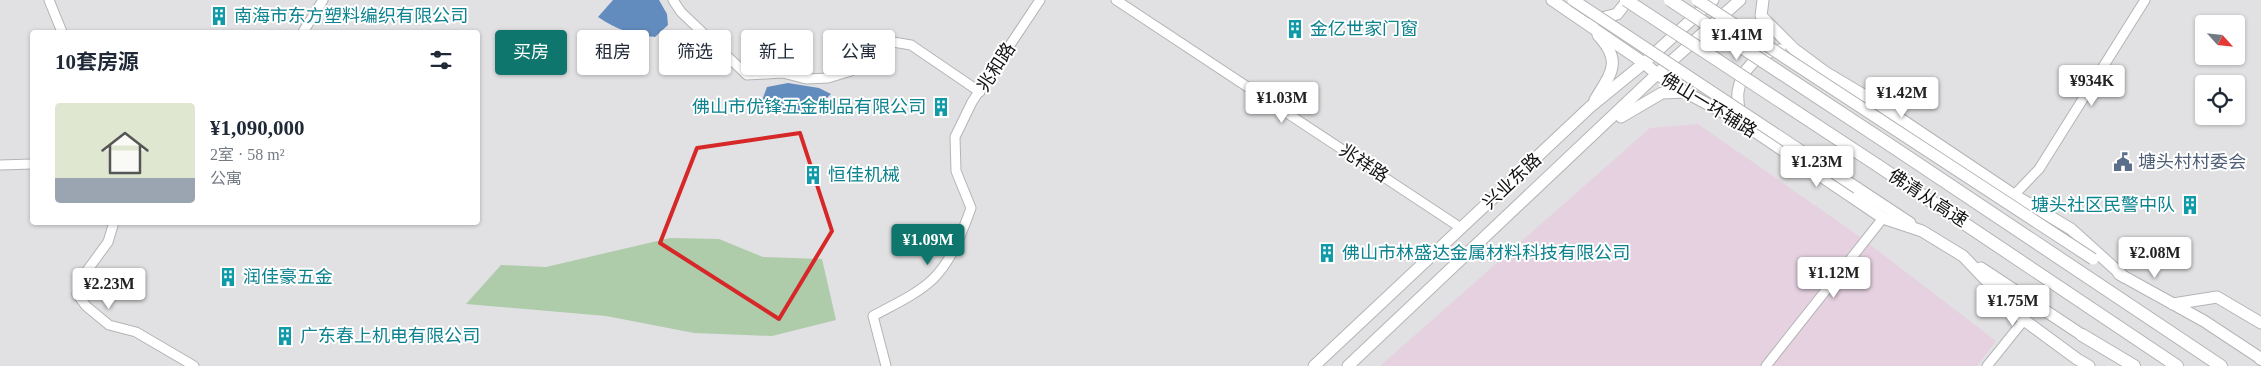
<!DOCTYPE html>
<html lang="zh">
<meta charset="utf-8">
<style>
:root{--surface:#fff;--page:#f6f6f7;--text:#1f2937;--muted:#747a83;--accent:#0f766e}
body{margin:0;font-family:"Times New Roman","Noto Sans SC",serif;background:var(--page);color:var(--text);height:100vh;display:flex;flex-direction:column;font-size:19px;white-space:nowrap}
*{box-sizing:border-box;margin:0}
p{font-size:16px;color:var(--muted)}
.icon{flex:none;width:28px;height:28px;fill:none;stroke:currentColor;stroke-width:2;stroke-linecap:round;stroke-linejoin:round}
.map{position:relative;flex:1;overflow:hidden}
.details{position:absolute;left:30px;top:30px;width:450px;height:195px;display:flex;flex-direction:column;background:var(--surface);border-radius:5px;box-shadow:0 1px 4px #0004}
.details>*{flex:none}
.banner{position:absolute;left:495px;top:30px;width:475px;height:45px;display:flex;gap:10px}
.needle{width:32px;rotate:117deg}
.fabs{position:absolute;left:2195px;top:15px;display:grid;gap:10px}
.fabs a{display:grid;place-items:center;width:50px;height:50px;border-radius:5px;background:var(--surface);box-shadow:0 1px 4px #0004;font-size:25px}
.price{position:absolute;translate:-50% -42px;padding:0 11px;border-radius:5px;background:#fff;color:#222;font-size:16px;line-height:32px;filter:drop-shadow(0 1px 2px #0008)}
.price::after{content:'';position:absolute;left:50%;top:30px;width:15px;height:11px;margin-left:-8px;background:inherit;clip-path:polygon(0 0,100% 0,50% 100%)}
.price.selected{background:var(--accent);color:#fff}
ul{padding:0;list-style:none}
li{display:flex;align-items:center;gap:15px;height:125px;padding:0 25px}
li span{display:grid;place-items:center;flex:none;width:140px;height:100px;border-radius:5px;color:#555}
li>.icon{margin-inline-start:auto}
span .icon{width:60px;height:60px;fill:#fffc;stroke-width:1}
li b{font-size:21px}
h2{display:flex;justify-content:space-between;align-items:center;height:60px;padding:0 25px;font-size:21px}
.tag{padding:0 18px;border-radius:5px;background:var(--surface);box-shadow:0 1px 4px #0004;font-size:18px;line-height:45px}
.tag.selected{background:var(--accent);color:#fff}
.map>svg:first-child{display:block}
</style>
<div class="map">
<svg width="2261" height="366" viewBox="0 0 2261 366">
<rect width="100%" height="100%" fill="#e1e1e3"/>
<path fill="#e5d1e0" d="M 1698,124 L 1856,234 L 1996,341 L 1977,366 L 1380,366 L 1650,128 Z"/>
<path fill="#aecbaa" d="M 670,238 L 719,239 L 763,257 L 822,259 L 836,320 L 772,336 L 694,333 L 606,316 L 466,304 L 501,265 L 546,267 Z"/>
<g fill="#628cbd">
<path d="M 613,0 L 659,0 L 667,14 L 668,25 L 655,37 C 633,35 617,30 598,17 Z"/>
<path d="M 788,83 L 819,88 L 831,94 L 809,115 L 759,108 L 767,87 Z"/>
</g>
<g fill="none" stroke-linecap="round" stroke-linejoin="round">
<g stroke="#b3b4b5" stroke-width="11">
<g id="minor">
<path d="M 49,0 L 62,32"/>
<path d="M 673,0 L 681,12 L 747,75 L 783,73 L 806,79 L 828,78 L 851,71 L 870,61 L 884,46 L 893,42 L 911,45 L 980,92"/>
<path d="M 1116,0 L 1461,228"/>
<path d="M 303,32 L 323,0"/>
<path d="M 0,165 L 32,164"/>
<path d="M 2014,195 L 2039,169 L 2145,0"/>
<path d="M 114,222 L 108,242 L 86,272 L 77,294 L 86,306 L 109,325 L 136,332 L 194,366"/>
<path d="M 886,366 L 873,316 C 893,305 916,295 933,279 C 952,260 962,233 971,208 L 956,171 L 955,137 L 972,102 L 1040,0"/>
<path d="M 1766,366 L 1883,218"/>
<path d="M 1987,366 L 2024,320"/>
</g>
</g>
<g stroke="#b3b4b5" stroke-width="13">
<g id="major">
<path d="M 1552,0 L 1644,63 L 1657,74 L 1685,92 L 1741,122 L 1883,218 L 1922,231 L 1963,256 L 2024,320 L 2077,359 L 2089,366"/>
<path d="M 1763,0 L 1761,16 L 1794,49 L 1825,72 L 1872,100 L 2014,195 L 2071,229 L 2124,277"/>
<path d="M 1594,20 L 1617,14 L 1628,0"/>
<path d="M 1595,100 C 1611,73 1623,62 1598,35"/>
<path d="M 1740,116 C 1739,108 1737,100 1738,92 C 1741,70 1758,52 1780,50"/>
<path d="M 1621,117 L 1662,93 L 1685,92"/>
<path d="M 1857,188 L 1910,223"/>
<path d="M 1981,268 L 2082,335"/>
<path d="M 2119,274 L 2204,321 L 2260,358"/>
<path d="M 2173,304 L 2217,297 L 2261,323"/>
<path d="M 1314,366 L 1590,107 L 1644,63 L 1713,0"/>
<path d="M 1348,366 L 1657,74 L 1740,0"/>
</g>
</g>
<g stroke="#b3b4b5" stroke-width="14">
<g id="highway">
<path d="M 1890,145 L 2221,366"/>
<path d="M 1877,165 L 2177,366"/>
<path d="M 2082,335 L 2134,366"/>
<path d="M 2260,358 L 2261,359"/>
</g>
</g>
<use href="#minor" stroke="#fff" stroke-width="9"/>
<use href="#major" stroke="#fff" stroke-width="11"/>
<use href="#highway" stroke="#fff" stroke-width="12"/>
<g stroke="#b3b4b5" stroke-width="13" stroke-linecap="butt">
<g id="major-bridge">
<path d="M 1573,0 L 1857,188"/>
<path d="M 1697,0 L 2093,259"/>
</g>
</g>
<g stroke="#b3b4b5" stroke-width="14" stroke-linecap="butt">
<g id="highway-bridge">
<path d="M 1626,0 L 1877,165"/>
<path d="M 1670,0 L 1890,145"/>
</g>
</g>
<use href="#major-bridge" stroke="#fff" stroke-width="11"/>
<use href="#highway-bridge" stroke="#fff" stroke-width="12"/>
</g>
<path fill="none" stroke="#d62828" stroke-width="4" stroke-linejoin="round" d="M 800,133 L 832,231 L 779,319 L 660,243 L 697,148 Z"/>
<defs>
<g id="building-bare" transform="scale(1.5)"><path d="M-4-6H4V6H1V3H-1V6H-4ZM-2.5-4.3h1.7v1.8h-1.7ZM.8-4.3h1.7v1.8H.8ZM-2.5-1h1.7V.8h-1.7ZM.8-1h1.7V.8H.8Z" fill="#0f9aa8" stroke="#fff" stroke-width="2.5" paint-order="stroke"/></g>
<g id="civic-bare" transform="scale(1.5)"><path d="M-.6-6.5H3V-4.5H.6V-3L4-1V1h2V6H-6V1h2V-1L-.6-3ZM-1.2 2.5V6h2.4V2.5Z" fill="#5c6f8a" stroke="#fff" stroke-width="2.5" paint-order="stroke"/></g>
</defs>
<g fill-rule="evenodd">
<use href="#building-bare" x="219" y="16"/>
<use href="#building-bare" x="1295" y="29"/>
<use href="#building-bare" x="941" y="107"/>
<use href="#civic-bare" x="2123" y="162"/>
<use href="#building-bare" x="813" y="175"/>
<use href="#building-bare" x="2190" y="205"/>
<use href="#building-bare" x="1327" y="253"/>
<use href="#building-bare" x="228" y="277"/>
<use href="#building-bare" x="285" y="336"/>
</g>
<g text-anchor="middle" stroke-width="4" stroke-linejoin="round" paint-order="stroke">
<g font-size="18" fill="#0d838f" stroke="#fff" text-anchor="start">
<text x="234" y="22">南海市东方塑料编织有限公司</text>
<text x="1310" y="35">金亿世家门窗</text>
<text x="926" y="113" text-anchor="end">佛山市优锋五金制品有限公司</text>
<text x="828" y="181">恒佳机械</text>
<text x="2175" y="211" text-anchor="end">塘头社区民警中队</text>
<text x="1342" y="259">佛山市林盛达金属材料科技有限公司</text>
<text x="243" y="283">润佳豪五金</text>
<text x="300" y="342">广东春上机电有限公司</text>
</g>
<g font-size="18" fill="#111212" stroke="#fff">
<text transform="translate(996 67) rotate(-57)" y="6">兆和路</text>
<text transform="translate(1709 105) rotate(31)" y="6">佛山一环辅路</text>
<text transform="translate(1364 163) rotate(33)" y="6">兆祥路</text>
<text transform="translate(1512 181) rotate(-43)" y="6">兴业东路</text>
<text transform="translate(1928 198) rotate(33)" y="6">佛清从高速</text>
</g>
<g font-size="18" fill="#4e5e75" stroke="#fff" text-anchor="start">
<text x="2138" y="168">塘头村村委会</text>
</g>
</g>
</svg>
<div class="fabs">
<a><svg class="needle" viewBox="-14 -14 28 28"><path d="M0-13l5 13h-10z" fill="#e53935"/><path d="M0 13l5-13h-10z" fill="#747a83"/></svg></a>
<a><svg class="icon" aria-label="locate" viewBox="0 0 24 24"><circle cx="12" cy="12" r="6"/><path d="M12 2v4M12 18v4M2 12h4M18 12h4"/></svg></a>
</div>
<b class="price" style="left:1737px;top:61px">¥1.41M</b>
<b class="price" style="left:2092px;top:107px">¥934K</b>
<b class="price" style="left:1902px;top:119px">¥1.42M</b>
<b class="price" style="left:1282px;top:124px">¥1.03M</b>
<b class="price" style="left:1817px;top:188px">¥1.23M</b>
<b class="price selected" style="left:928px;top:266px">¥1.09M</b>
<b class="price" style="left:2155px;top:279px">¥2.08M</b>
<b class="price" style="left:1834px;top:299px">¥1.12M</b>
<b class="price" style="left:109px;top:310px">¥2.23M</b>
<b class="price" style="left:2013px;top:327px">¥1.75M</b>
<div class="banner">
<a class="tag selected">买房</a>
<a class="tag">租房</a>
<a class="tag">筛选</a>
<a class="tag">新上</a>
<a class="tag">公寓</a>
</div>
<section class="details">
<h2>10套房源<svg class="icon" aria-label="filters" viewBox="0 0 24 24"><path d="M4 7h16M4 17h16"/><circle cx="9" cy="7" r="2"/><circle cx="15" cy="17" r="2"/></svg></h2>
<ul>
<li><span style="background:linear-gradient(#dfe7d0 75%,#9aa5b1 0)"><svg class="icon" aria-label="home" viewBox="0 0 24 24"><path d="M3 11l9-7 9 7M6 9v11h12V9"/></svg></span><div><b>¥1,090,000</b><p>2室 · 58 m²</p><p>公寓</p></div></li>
</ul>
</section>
</div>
